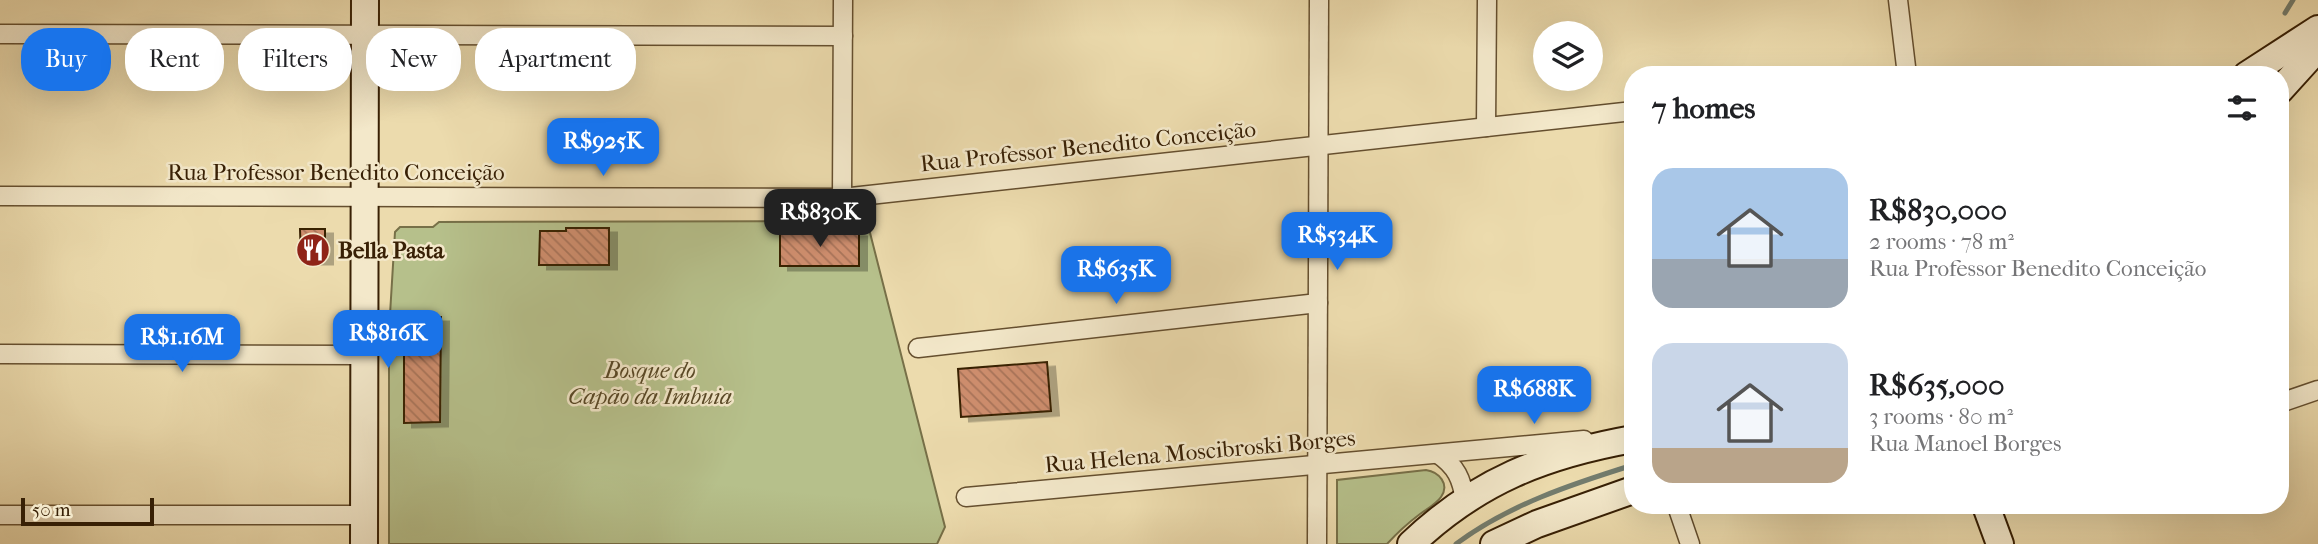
<!DOCTYPE html>
<meta charset="utf-8">
<style>
:root{--surface:#fff;--page:#f6f6f6;--text:#202124;--muted:#757577;--accent:#1a73e8}
body{margin:0;font-family:"IM FELL French Canon",serif;background:var(--page);color:var(--text);height:100vh;display:flex;flex-direction:column;font-size:26px;white-space:nowrap}
*{box-sizing:border-box;margin:0}
p{font-size:23px;color:var(--muted)}
.icon{flex:none;width:38px;height:38px;fill:none;stroke:currentColor;stroke-width:2;stroke-linecap:round;stroke-linejoin:round}
.map{position:relative;flex:1;overflow:hidden}
.side{position:absolute;left:1624px;top:66px;width:665px;height:448px;display:flex;flex-direction:column;background:var(--surface);border-radius:28px;box-shadow:0 7px 28px #0002}
.side>*{flex:none}
.banner{position:absolute;left:21px;top:28px;width:665px;height:63px;display:flex;gap:14px}
.fabs{position:absolute;left:1533px;top:21px;display:grid;gap:14px}
.fabs a{display:grid;place-items:center;width:70px;height:70px;border-radius:50%;background:var(--surface);box-shadow:0 7px 28px #0002;font-size:35px}
.scale{position:absolute;left:21px;bottom:18px;width:133px;box-sizing:border-box;padding-left:7px;border:4px solid #382005;border-top:0;font-size:19px;line-height:24px;white-space:nowrap;color:#382005;-webkit-text-stroke:5px #f3e8ca;paint-order:stroke}
.price{position:absolute;translate:-50% -60px;padding:0 16px;border-radius:14px;background:var(--accent);color:#fff;font-size:23px;line-height:46px;filter:drop-shadow(0 2px 4px #0008)}
.price::after{content:'';position:absolute;left:50%;top:42px;width:21px;height:16px;margin-left:-10px;background:inherit;clip-path:polygon(0 0,100% 0,50% 100%)}
.price.current{background:#222;color:#fff}
ul{padding:0;list-style:none}
li{display:flex;align-items:center;gap:21px;height:175px;padding:0 28px}
li span{display:grid;place-items:center;flex:none;width:196px;height:140px;border-radius:21px;color:#555}
li>.icon{margin-inline-start:auto}
span .icon{width:84px;height:84px;fill:#fffc;stroke-width:1}
li b{font-size:30px}
h2{display:flex;justify-content:space-between;align-items:center;height:84px;padding:0 28px;font-size:30px}
.tag{padding:0 24px;border-radius:28px;background:var(--surface);box-shadow:0 7px 28px #0002;font-size:24px;line-height:63px}
.tag.current{background:var(--accent);color:#fff}
.map>svg:first-child{display:block}
</style>
<div class="map">
<svg width="2318" height="544" viewBox="0 0 2318 544">
<defs>
<pattern id="building-back-hatch" width="6" height="6" patternUnits="userSpaceOnUse" patternTransform="scale(1.75)"><rect width="6" height="6" fill="#cd8d6d"/><path d="M-1 5l2 2M0 0l6 6M5-1l2 2" fill="none" stroke="#a77358"/></pattern>
<filter id="shadow"><feDropShadow dx="8" dy="4.5" stdDeviation="0" flood-color="#0004"/></filter>
</defs>
<rect width="100%" height="100%" fill="#ecdbad"/>
<filter id="stains"><feTurbulence type="fractalNoise" baseFrequency=".00286" numOctaves="4"/><feColorMatrix values="0 0 0 0 .2 0 0 0 0 .09 0 0 0 0 .02 0 0 0 .5 -.17"/></filter>
<radialGradient id="worn" r=".72"><stop offset=".6" stop-color="#630" stop-opacity="0"/><stop offset="1" stop-color="#630" stop-opacity=".3"/></radialGradient>
<g fill="#b6c08b" stroke="#777048" stroke-width="2">
<path d="M 867,221 L 945,527 L 937,544 L 389,544 L 389,331 L 395,232 L 400,227 L 433,227 L 439,222 Z"/>
<path d="M 1426,470 C 1439,472 1450,484 1441,497 C 1436,504 1427,509 1420,514 C 1408,523 1397,533 1387,544 L 1337,544 L 1337,480 Z"/>
</g>
<g fill="none" stroke-linecap="round" stroke-linejoin="round">
<g stroke="#737c6d" stroke-width="5">
<path d="M 2285,13 L 2293,0"/>
<path d="M 1456,544 C 1508,505 1572,484 1633,465"/>
</g>
</g>
<g fill="url(#building-back-hatch)" stroke="#382005" stroke-width="2" filter="url(#shadow)">
<path d="M 566,228 L 609,228 L 609,265 L 539,265 L 540,231 L 566,231 Z"/>
<path d="M 300,229 L 325,229 L 325,260 L 301,260 Z"/>
<path d="M 808,230 L 859,232 L 859,266 L 780,266 L 780,232 L 808,232 Z"/>
<path d="M 405,317 L 441,317 L 440,422 L 404,423 L 404,354 L 400,354 L 400,339 L 404,339 Z"/>
<path d="M 1047,362 L 1051,411 L 961,417 L 958,369 Z"/>
</g>
<g fill="none" stroke-linecap="round" stroke-linejoin="round">
<g stroke="#654f2f" stroke-width="21">
<g id="street">
<path d="M 1898,0 L 1907,75"/>
<path d="M 0,34 L 843,36"/>
<path d="M 1486,127 L 1487,0"/>
<path d="M 0,196 L 842,198 L 1633,111"/>
<path d="M 842,198 L 843,0"/>
<path d="M 918,348 L 1318,303"/>
<path d="M 0,354 L 364,355"/>
<path d="M 2280,403 L 2318,390"/>
<path d="M 1438,454 C 1456,466 1462,479 1465,501"/>
<path d="M 966,497 L 1584,440"/>
<path d="M 1677,506 L 1690,544"/>
<path d="M 0,515 L 364,515"/>
<path d="M 1317,544 L 1319,0"/>
</g>
</g>
<g stroke="#382005" stroke-width="30">
<g id="secondary">
<path d="M 2247,75 L 2318,29"/>
<path d="M 2280,90 L 2318,48"/>
<path d="M 1986,506 L 2000,544"/>
<path d="M 364,544 L 365,0"/>
<path d="M 1411,544 C 1477,481 1544,455 1633,439"/>
<path d="M 1494,544 L 1537,524 L 1633,490"/>
</g>
</g>
<use href="#street" stroke="#f3e8ca" stroke-width="18"/>
<use href="#secondary" stroke="#f3e8ca" stroke-width="26"/>
</g>
<defs>
<g id="restaurant-disc" transform="scale(1.75)"><circle r="9.5" fill="#8f2418" stroke="#f3e8ca"/><path d="M-5-6h1v4h1v-4h1v4h1v-4h1v5L-1.5 .5V6h-2V.5L-5-1ZM5-6V6H3V1.5H1.5Q1.5-4 5-6Z" fill="#fff"/></g>
</defs>
<g fill-rule="evenodd">
<use href="#restaurant-disc" x="313" y="250"/>
</g>
<g text-anchor="middle" stroke-width="5" stroke-linejoin="round" paint-order="stroke">
<g font-size="23" fill="#382005" stroke="#f3e8ca">
<text transform="translate(1088 146) rotate(-6)" y="8">Rua Professor Benedito Conceição</text>
<text x="336" y="180">Rua Professor Benedito Conceição</text>
<text transform="translate(1200 451) rotate(-5)" y="8">Rua Helena Moscibroski Borges</text>
</g>
<g font-size="23" font-weight="bold" fill="#382005" stroke="#f3e8ca" text-anchor="start">
<text x="338" y="258">Bella Pasta</text>
</g>
<g font-size="23" font-style="italic" fill="#584826" stroke="#f3e8ca">
<text x="650" y="378">Bosque do<tspan x="650" dy="26">Capão da Imbuia</tspan></text>
</g>
</g>
<rect width="100%" height="100%" filter="url(#stains)"/>
<rect width="100%" height="100%" fill="url(#worn)"/>
</svg>
<div class="fabs">
<a><svg class="icon" aria-label="layers" viewBox="0 0 24 24"><path d="M12 4l9 5-9 5-9-5zM3 14l9 5 9-5"/></svg></a>
</div>
<div class="scale">50 m</div>
<b class="price" style="left:603px;top:178px">R$925K</b>
<b class="price current" style="left:820px;top:249px">R$830K</b>
<b class="price" style="left:1337px;top:272px">R$534K</b>
<b class="price" style="left:1116px;top:306px">R$635K</b>
<b class="price" style="left:388px;top:370px">R$816K</b>
<b class="price" style="left:182px;top:374px">R$1.16M</b>
<b class="price" style="left:1534px;top:426px">R$688K</b>
<div class="banner">
<a class="tag current">Buy</a>
<a class="tag">Rent</a>
<a class="tag">Filters</a>
<a class="tag">New</a>
<a class="tag">Apartment</a>
</div>
<section class="side">
<h2>7 homes<svg class="icon" aria-label="filters" viewBox="0 0 24 24"><path d="M4 7h16M4 17h16"/><circle cx="9" cy="7" r="2"/><circle cx="15" cy="17" r="2"/></svg></h2>
<ul>
<li><span style="background:linear-gradient(#a9c7e8 65%,#9aa5b1 0)"><svg class="icon" aria-label="home" viewBox="0 0 24 24"><path d="M3 11l9-7 9 7M6 9v11h12V9"/></svg></span><div><b>R$830,000</b><p>2 rooms · 78 m²</p><p>Rua Professor Benedito Conceição</p></div></li>
<li><span style="background:linear-gradient(#c9d6e8 75%,#b9a48a 0)"><svg class="icon" aria-label="home" viewBox="0 0 24 24"><path d="M3 11l9-7 9 7M6 9v11h12V9"/></svg></span><div><b>R$635,000</b><p>3 rooms · 80 m²</p><p>Rua Manoel Borges</p></div></li>
</ul>
</section>
</div>
